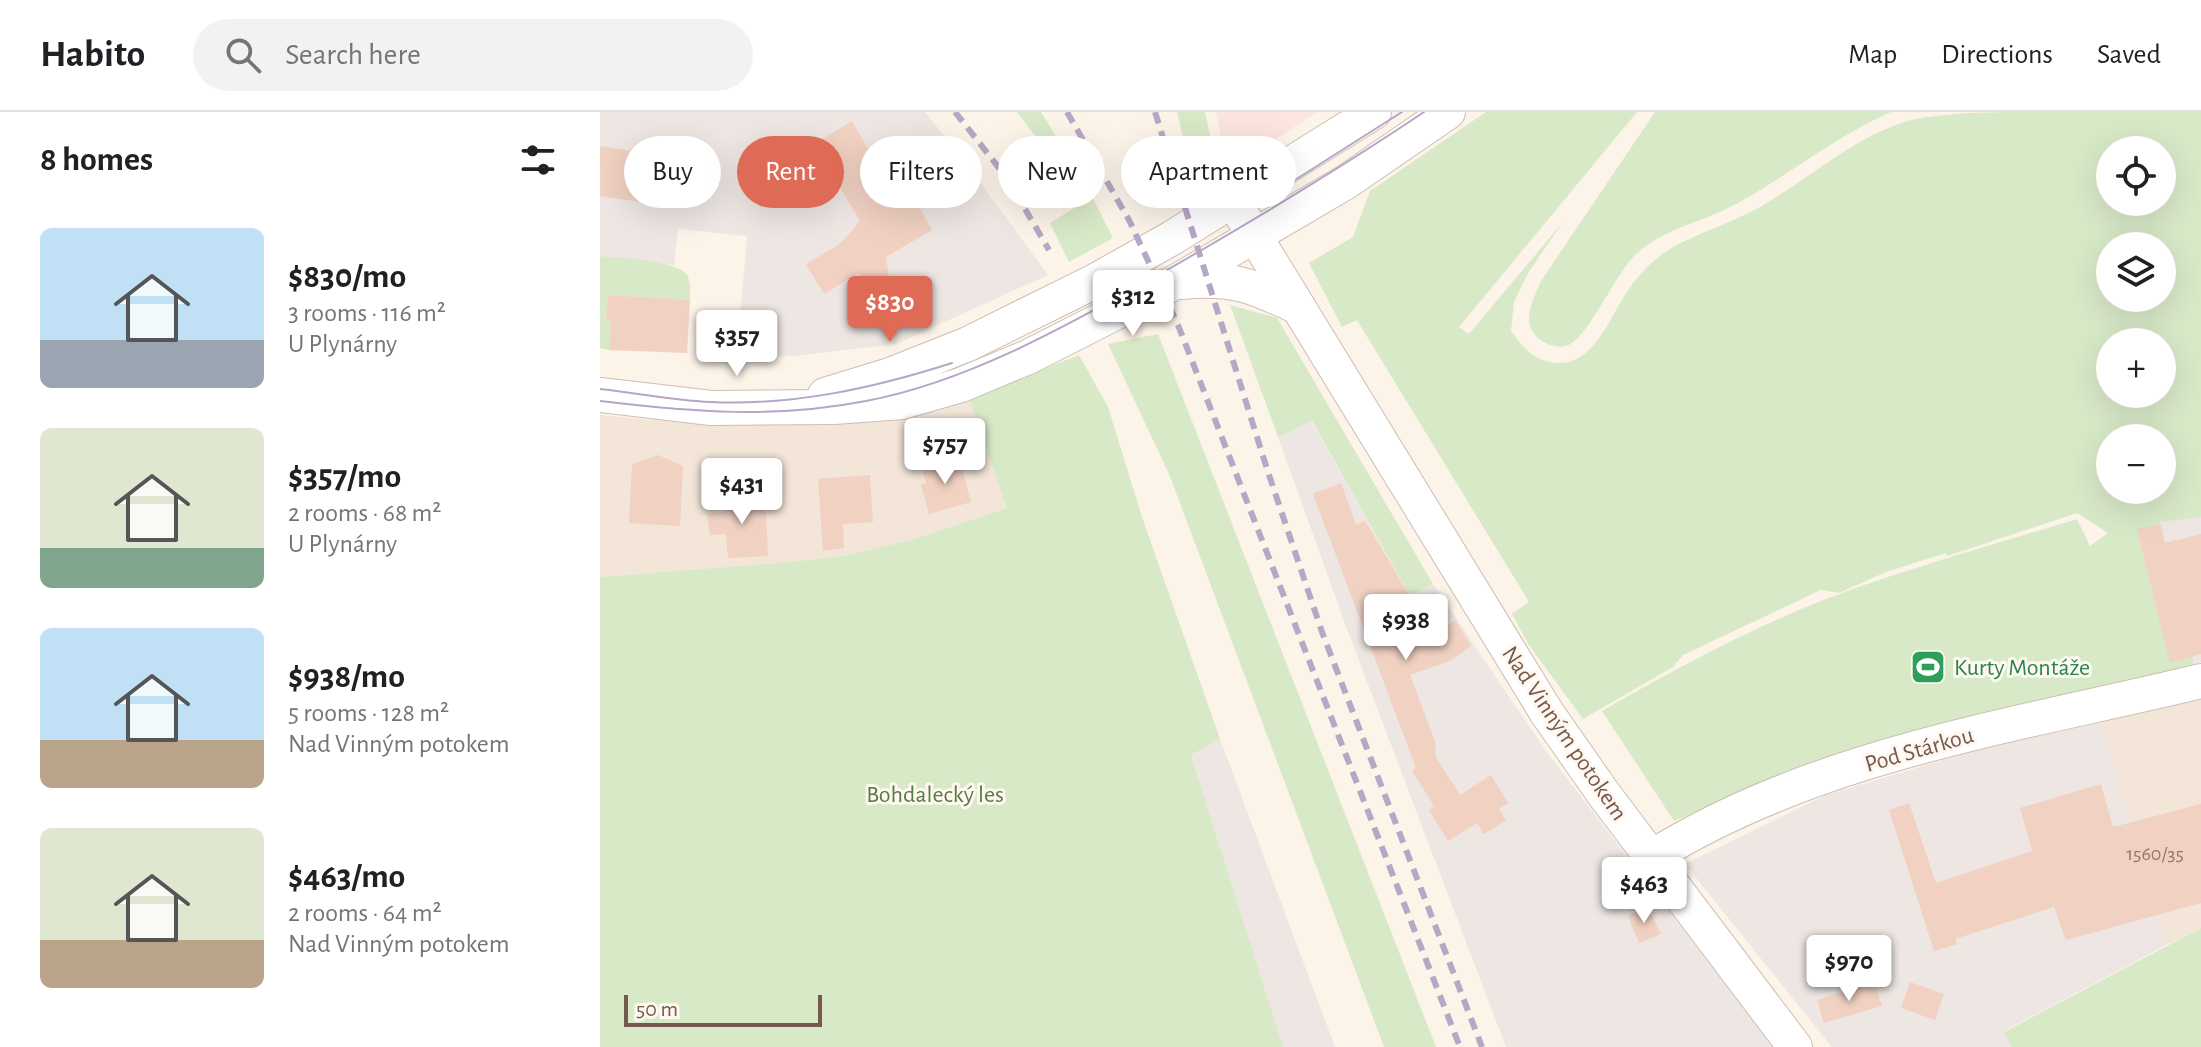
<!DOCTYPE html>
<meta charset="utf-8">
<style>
:root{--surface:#fff;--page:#f2f2f2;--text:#202124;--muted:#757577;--line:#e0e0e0;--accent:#df6a55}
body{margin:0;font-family:"Alegreya Sans",sans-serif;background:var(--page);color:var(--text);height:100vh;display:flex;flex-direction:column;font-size:30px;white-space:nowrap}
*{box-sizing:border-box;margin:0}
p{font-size:26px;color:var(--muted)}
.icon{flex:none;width:44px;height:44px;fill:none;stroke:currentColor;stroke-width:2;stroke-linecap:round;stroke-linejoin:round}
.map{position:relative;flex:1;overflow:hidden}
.drawer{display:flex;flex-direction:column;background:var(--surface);width:600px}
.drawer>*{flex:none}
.top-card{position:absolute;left:24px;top:24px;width:760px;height:72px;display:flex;gap:16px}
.buttons{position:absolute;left:1496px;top:24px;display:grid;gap:16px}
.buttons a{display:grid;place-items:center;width:80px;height:80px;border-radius:50%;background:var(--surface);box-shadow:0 8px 32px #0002;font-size:40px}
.scale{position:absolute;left:24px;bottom:20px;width:198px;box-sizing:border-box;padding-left:8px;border:4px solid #75594e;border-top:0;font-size:22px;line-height:28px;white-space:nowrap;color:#75594e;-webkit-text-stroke:6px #fef8f0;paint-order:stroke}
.price{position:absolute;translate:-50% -68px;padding:0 18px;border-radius:8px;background:#fff;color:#222;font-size:26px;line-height:52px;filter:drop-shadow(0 2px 4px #0008)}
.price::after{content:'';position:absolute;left:50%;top:48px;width:24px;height:18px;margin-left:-12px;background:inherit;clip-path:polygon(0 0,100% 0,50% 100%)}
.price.active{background:var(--accent);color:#fff}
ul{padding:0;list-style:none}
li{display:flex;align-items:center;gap:24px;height:200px;padding:0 40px}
li span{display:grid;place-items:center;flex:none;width:224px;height:160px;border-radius:12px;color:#555}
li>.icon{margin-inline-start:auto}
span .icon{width:96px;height:96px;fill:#fffc;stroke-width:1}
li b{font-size:34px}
h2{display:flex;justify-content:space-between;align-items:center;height:96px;padding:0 40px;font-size:34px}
.pill{padding:0 28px;border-radius:36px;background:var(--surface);box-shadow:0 8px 32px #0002;font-size:28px;line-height:72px}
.pill.active{background:var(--accent);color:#fff}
header{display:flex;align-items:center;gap:48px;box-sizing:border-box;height:112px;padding:0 40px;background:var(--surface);border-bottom:2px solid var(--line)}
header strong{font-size:38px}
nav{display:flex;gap:44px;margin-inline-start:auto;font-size:28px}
.search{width:560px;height:72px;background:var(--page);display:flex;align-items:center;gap:20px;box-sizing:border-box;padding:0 28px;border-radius:44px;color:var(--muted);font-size:30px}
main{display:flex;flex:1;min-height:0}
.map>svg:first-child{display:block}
</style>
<header>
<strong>Habito</strong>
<div class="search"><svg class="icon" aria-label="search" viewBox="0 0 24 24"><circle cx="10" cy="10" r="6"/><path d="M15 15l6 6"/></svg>Search here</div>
<nav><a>Map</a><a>Directions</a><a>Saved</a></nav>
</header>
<main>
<section class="drawer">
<h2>8 homes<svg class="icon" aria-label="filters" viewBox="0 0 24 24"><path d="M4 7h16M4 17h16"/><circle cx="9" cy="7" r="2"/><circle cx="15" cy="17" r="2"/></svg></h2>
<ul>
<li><span style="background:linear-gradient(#bfe0f5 70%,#9aa5b1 0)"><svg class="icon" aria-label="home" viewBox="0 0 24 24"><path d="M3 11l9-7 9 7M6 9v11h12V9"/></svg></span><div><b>$830/mo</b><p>3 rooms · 116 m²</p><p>U Plynárny</p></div></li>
<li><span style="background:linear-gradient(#dfe7d0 75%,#7fa58c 0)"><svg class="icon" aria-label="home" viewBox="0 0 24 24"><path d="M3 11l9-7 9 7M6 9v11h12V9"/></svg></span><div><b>$357/mo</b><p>2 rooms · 68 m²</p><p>U Plynárny</p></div></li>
<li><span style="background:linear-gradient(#bfe0f5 70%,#b9a48a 0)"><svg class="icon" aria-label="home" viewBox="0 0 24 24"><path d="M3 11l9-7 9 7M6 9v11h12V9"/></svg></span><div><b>$938/mo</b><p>5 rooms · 128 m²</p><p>Nad Vinným potokem</p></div></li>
<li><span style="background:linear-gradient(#dfe7d0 70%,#b9a48a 0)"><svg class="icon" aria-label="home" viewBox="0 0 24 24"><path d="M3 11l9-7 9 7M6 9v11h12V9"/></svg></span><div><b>$463/mo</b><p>2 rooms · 64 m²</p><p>Nad Vinným potokem</p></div></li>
</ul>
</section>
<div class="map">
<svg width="1601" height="935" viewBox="0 0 1601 935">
<rect width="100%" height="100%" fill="#fcf3e9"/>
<g fill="#f3e5d8">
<path d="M 369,286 L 408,396 L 311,428 L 248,443 L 190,450 L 0,465 L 0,303 L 106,313 L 250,307 Z"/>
<path d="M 1601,583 L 1601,816 L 1566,833 L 1501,610 Z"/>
</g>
<path fill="#fbe5de" d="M 616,0 L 718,0 L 651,43 L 625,45 Z"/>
<g fill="#ede6e2">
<path d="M 0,0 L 325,0 L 357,39 L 448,163 L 296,232 L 194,244 L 137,246 L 147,124 L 78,117 L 74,153 L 0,144 Z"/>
<path d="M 711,309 L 810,482 L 833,472 L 943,635 L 1173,935 L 906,935 L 747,517 L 678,325 Z"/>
<path d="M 1601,405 L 1601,550 L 1594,552 L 1559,409 Z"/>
<path d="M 1501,610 L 1566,833 L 1404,919 L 1411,935 L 1232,935 L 1085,752 L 1226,683 L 1384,636 Z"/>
<path d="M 620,627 L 735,935 L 683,935 L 591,643 Z"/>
</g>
<g fill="#d8e9c8" fill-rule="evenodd">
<path d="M 417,0 L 441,0 L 489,79 L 513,126 L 469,150 L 450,111 L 479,93 L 443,34 Z"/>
<path d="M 577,0 L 605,0 L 614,43 L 610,61 L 594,72 Z"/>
<path d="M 886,0 L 1037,0 L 859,215 L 869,222 L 963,110 L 928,161 L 914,190 L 911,219 C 924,237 935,250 958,251 C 996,252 1010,203 1029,177 C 1042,158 1057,144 1077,133 C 1104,119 1133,110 1160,95 C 1209,67 1256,23 1311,8 C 1351,0 1391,0 1432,0 C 1488,0 1545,0 1601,0 L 1601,405 L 1560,410 L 1594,552 L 1309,625 L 1155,674 L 1074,709 L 1002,599 C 1075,557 1147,518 1226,487 C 1308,456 1393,433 1477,407 L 1490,434 L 1508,421 L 1477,401 L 1347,444 L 1346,441 L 1286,460 L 1239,481 L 1221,478 L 1083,543 L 1073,555 L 983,607 L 929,533 L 912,502 L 929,490 L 757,208 L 742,215 L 709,151 L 753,125 L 770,79 ZM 1510,38 L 1562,38 L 1562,90 L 1510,90 ZM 1510,134 L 1562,134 L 1562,186 L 1510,186 ZM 1510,230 L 1562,230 L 1562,282 L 1510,282 ZM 1510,326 L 1562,326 L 1562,378 L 1510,378 Z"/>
<path d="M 1055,0 L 1291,0 C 1231,26 1181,70 1122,99 C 1091,113 1061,119 1035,143 C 1016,161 986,230 966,234 C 958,236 949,233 942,229 C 919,214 932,189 941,169 Z"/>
<path d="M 0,144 C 19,146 77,148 87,163 C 91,170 90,180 90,188 L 8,183 L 6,207 L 11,208 L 9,238 L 0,236 Z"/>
<path d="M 630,193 L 677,206 L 833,472 L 810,483 L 712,309 L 678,325 Z"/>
<path d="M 558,222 L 836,935 L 784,935 L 569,362 L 508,232 Z"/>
<path d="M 479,243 L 508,295 L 542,405 L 620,627 L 591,643 L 683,935 L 0,935 L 0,465 L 190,450 L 248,443 L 311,428 L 407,396 L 369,286 Z"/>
<path d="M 1601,816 L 1601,935 L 1411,935 L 1404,920 Z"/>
</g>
<g fill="#f0d1c2">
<path d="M 252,9 L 302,95 L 315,88 L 332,118 L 286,145 L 290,173 L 279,180 L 258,161 L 224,182 L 206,152 L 240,132 L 260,109 L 214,32 Z"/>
<path d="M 0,34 L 47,41 L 40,90 L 0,84 Z"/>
<path d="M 8,183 L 90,188 L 87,241 L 9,238 L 11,208 L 6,208 Z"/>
<path d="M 58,343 L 83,354 L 80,414 L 29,411 L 32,352 Z"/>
<path d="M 359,346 L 371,390 L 329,402 L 321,372 L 326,371 L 322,357 Z"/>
<path d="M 270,363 L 273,410 L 243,412 L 244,436 L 223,439 L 218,367 Z"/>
<path d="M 741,371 L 756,413 L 765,409 L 823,506 L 832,503 L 839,521 L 855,508 L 871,534 L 850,549 L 810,563 L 836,632 L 835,644 L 860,683 L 891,663 L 908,691 L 899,697 L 906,708 L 884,722 L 877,711 L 848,729 L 829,698 L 834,694 L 812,659 L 816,656 L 713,382 Z"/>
<path d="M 165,383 L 168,444 L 128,446 L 126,422 L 110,423 L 107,402 L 125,400 L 124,386 Z"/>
<path d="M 1560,412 L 1565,431 L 1601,422 L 1601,542 L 1570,551 L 1537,417 Z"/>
<path d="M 1501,672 L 1513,715 L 1601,692 L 1601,791 L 1466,828 L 1454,795 L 1355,827 L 1357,832 L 1334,839 L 1289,698 L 1309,691 L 1336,771 L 1432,739 L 1420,696 Z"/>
<path d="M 1048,795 L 1061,822 L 1039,831 L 1028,804 Z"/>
<path d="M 1274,870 L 1282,894 L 1224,911 L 1217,888 Z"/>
<path d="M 1310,870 L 1344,882 L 1335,908 L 1301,896 Z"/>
</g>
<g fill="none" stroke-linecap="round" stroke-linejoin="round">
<g stroke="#cfbdb2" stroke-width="36">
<g id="minor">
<path d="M 632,87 L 947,601 L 1003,681 L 1195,935"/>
<path d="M 582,170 C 633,165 653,174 698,195"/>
<path d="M 0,283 L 111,296 L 234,295 L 302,290 L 361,273 L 428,245 L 574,171 L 746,70 L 848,0"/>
<path d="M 225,283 L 290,263 L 368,232 L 495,169 L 572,126 L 774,0"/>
<path d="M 1052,745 C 1217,642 1415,614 1601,569"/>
</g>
</g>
<use href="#minor" stroke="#fff" stroke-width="34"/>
<g stroke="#b6a7c6" stroke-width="2">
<path d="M 673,82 L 802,0"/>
<path d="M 0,277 C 36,281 73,288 110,290 C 193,294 274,276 352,251"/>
<path d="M 0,289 C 93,300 173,307 266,289 C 368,270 470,212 560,162 C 649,111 738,58 824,0"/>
</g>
<g stroke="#b6a7c6" stroke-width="6" stroke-dasharray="12 8" stroke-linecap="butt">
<path d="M 355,0 L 407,66 L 449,138"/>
<path d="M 467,0 L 529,108 L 578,213 L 860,935"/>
<path d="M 555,0 L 667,357 L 722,520 L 882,935"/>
</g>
</g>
<defs>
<g id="stadium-square" transform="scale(1.8)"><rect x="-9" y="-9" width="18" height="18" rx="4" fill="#2e9e5b" stroke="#fef8f0"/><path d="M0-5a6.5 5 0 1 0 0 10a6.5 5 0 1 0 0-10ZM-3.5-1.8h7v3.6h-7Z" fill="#fff"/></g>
</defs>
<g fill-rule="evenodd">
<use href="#stadium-square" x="1328" y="555"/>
</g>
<g text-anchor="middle" stroke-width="6" stroke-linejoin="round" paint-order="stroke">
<g font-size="20" fill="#94776b">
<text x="1555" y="748">1560/35</text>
</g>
<g font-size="24" fill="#27864d" stroke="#fef8f0" text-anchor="start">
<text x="1354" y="563">Kurty Montáže</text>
</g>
<g font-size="24" fill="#75594e" stroke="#fef8f0">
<text transform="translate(965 621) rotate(56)" y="8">Nad Vinným potokem</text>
<text transform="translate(1319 637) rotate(-16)" y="8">Pod Stárkou</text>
</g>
<g font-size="24" fill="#597a46" stroke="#fef8f0">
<text x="335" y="690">Bohdalecký les</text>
</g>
</g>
</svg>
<div class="buttons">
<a><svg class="icon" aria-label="locate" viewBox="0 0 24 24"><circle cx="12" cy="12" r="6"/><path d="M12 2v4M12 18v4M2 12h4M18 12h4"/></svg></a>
<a><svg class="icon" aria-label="layers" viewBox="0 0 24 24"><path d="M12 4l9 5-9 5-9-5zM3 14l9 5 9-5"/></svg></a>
<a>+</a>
<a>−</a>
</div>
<div class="scale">50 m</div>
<b class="price" style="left:533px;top:226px">$312</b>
<b class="price active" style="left:290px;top:232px">$830</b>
<b class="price" style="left:137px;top:266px">$357</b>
<b class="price" style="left:345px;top:374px">$757</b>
<b class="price" style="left:142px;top:414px">$431</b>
<b class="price" style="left:806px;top:550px">$938</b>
<b class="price" style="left:1044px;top:813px">$463</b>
<b class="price" style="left:1249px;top:891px">$970</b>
<div class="top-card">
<a class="pill">Buy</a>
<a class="pill active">Rent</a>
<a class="pill">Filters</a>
<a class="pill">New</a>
<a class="pill">Apartment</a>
</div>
</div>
</main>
